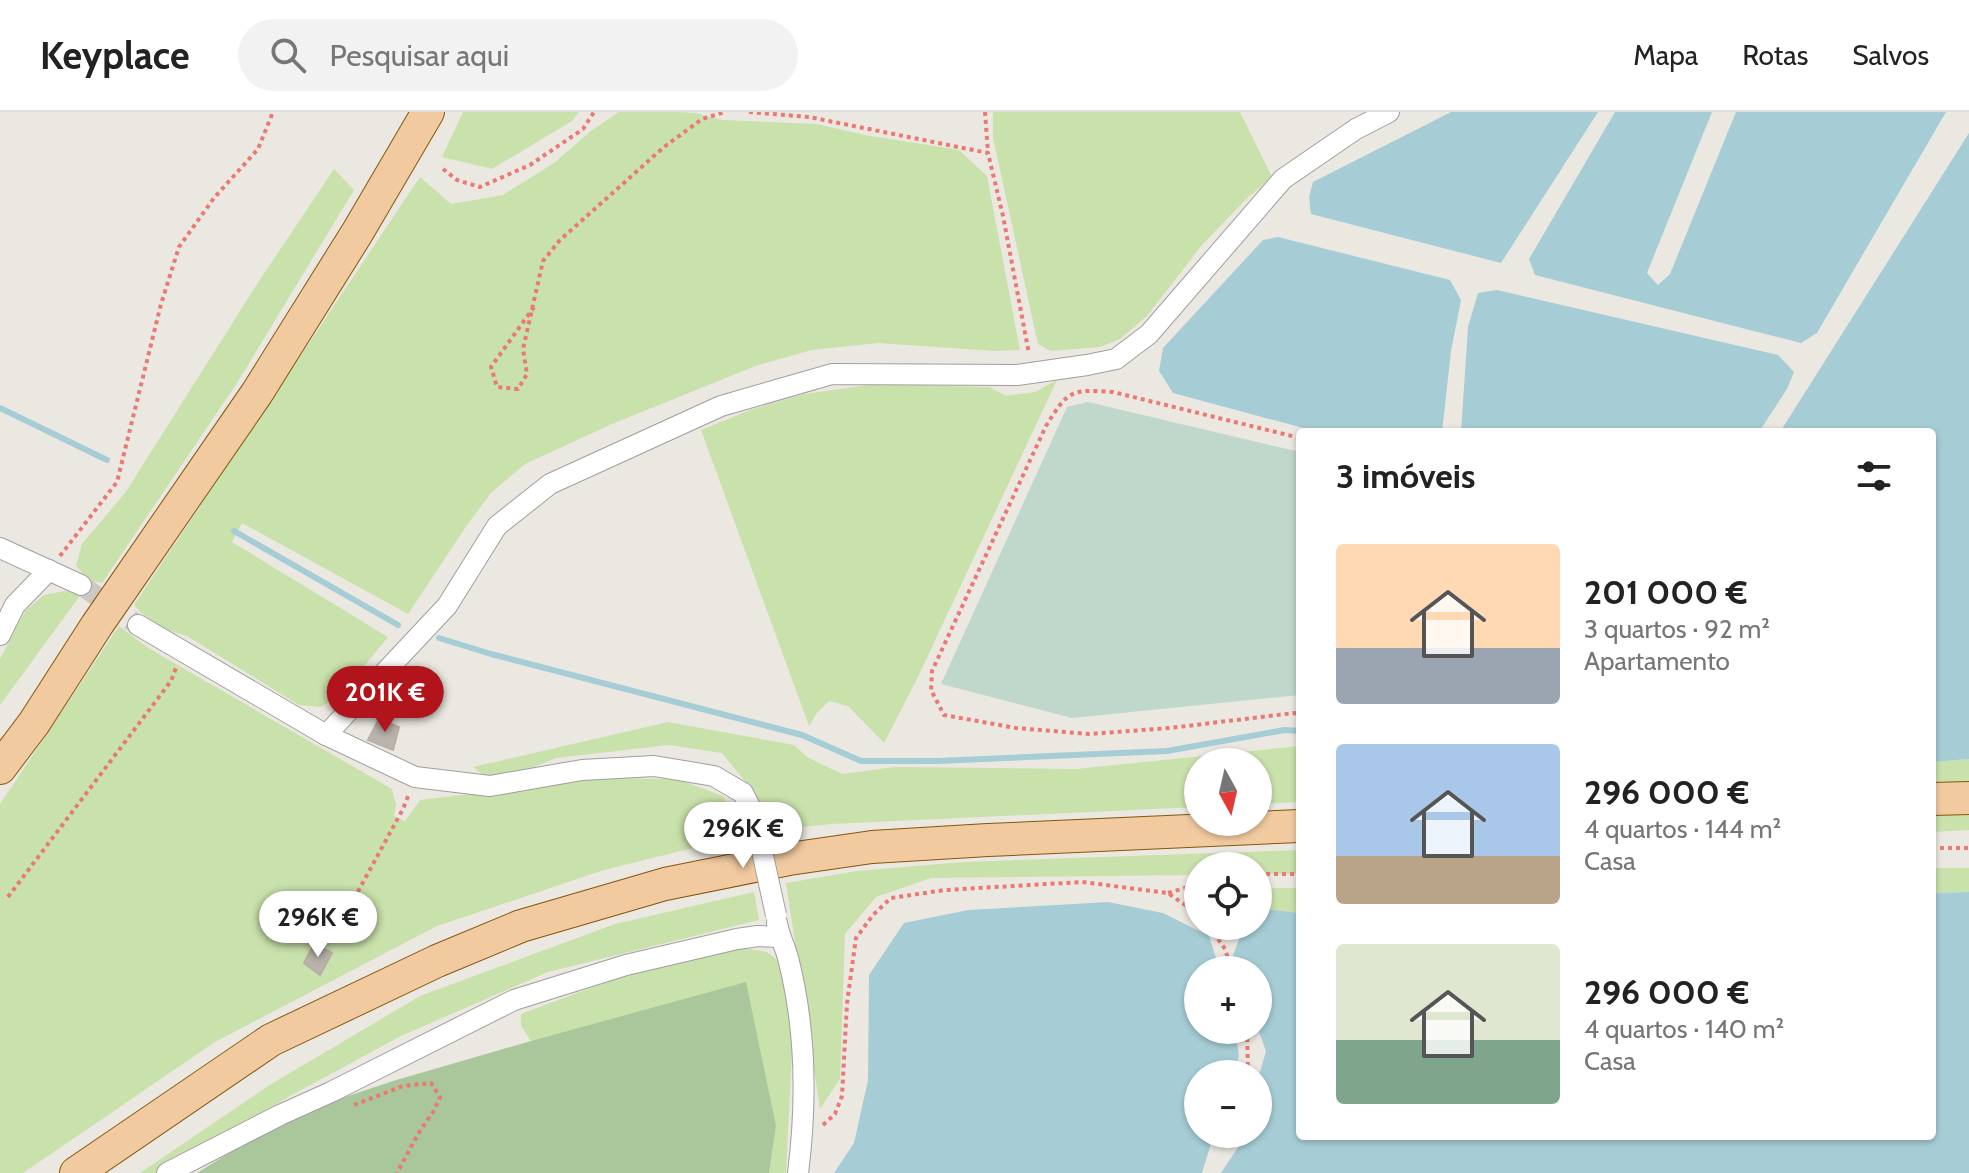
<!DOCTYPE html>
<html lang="pt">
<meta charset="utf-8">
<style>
:root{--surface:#fff;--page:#f2f2f2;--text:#222;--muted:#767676;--line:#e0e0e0;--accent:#b2141c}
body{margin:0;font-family:Cabin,sans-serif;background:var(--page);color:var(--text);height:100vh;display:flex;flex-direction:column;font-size:30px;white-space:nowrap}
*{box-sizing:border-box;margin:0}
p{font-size:26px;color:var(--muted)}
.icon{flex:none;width:44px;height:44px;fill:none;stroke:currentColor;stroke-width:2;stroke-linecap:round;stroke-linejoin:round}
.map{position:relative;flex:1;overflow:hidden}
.details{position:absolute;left:1296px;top:316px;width:640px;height:712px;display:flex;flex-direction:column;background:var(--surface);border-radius:8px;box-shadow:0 2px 6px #0004}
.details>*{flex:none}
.needle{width:52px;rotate:172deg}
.fabs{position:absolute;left:1184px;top:636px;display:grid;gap:16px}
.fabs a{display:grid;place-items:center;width:88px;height:88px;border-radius:50%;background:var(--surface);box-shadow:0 2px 6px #0004;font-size:40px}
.price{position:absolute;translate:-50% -68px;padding:0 18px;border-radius:28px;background:#fff;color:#222;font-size:26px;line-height:52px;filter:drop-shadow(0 2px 4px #0008)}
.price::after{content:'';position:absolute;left:50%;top:48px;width:24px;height:18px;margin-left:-12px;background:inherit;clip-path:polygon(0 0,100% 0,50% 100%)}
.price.active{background:var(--accent);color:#fff}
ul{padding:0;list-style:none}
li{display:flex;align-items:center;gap:24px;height:200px;padding:0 40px}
li span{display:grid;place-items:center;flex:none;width:224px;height:160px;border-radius:8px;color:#555}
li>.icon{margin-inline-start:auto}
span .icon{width:96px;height:96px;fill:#fffc;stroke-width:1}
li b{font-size:34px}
h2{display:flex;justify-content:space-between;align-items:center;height:96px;padding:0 40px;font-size:34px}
header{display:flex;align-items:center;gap:48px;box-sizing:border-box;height:112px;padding:0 40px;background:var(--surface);border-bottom:2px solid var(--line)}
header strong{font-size:38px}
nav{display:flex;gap:44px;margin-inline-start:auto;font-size:28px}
.search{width:560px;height:72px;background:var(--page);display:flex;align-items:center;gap:20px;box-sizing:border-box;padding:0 28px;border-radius:44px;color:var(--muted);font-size:30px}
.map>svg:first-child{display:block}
</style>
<header>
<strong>Keyplace</strong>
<div class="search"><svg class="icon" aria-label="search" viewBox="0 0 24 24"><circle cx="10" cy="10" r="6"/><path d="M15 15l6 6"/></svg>Pesquisar aqui</div>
<nav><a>Mapa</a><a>Rotas</a><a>Salvos</a></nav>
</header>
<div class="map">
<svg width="1969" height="1061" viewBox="0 0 1969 1061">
<rect width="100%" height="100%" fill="#ebe8e1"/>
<g fill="#c9e1ab">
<path d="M 463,0 L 579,0 L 572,9 L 492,57 L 442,45 Z"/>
<path d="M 619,0 L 676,0 L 696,1 L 722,8 L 816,12 L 865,23 L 959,38 L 987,64 L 1020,238 L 994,239 L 878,231 L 812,238 L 758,253 L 612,312 L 525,352 L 491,381 L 467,413 L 408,502 L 242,411 L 232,430 L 388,525 L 342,581 L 321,595 L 299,593 L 187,524 L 166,518 L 141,501 L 134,493 L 420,65 L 451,92 L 503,83 L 554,51 L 591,19 Z"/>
<path d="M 993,0 L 1240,0 L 1272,65 L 1246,87 L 1202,133 L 1147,204 L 1120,227 L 1100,235 L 1051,239 L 1038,232 L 993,26 Z"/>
<path d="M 334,57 L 354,78 L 237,271 L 102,471 L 89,468 L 76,454 L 82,432 L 125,381 L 259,169 Z"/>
<path d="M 1057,268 L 917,567 L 884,631 L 848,594 L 829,589 L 817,601 L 809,614 L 701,318 L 750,298 L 804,282 L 876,272 L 989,275 L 1006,284 L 1035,280 Z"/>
<path d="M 65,479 L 82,481 L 0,593 L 0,547 L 25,499 L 44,483 Z"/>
<path d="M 119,514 L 150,537 L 392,677 L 396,693 L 394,704 L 405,709 L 420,688 L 605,666 L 677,667 L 723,684 L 742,724 L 604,758 L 437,814 L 215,930 L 23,1061 L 0,1061 L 0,692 Z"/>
<path d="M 668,610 L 794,633 L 807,645 L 842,662 L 895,655 L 1076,657 L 1300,634 L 1300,690 L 1258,692 L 1258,650 L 1198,650 L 1198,695 L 832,712 L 773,718 L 753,679 L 722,641 L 669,633 L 556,646 L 504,667 L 485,664 L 473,655 Z"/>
<path d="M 1969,647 L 1969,718 L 1932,720 L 1932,650 Z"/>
<path d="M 1300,738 L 1300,762 L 1258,762 L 1258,754 L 1198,754 L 1198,763 L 931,766 L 876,785 L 845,822 L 840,967 L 820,997 L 786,771 L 857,759 L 963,750 Z"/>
<path d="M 1932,756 L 1969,756 L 1969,780 L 1932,781 Z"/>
<path d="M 1258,776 L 1300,776 L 1300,801 L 1258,796 Z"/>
<path d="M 754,780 L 759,808 L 548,860 L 401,924 L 290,984 L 245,1011 L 186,1061 L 140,1061 L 268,974 L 420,884 L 615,812 Z"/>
<path d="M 744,836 L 767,840 L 781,851 L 793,918 L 786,1061 L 769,1061 L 776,1014 L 584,915 L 531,929 L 521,914 L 521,902 L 609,869 L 720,838 Z"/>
</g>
<path fill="#a9c79a" d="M 746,870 L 776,1014 L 769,1061 L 197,1061 L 239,1035 L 315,995 L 393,969 L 531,929 Z"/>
<path fill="#c0d8cc" d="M 1088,290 L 1300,340 L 1300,583 L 1072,606 L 941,572 L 1067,295 Z"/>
<g fill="#a6cdd5">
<path d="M 1451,0 L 1598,0 L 1501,151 L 1311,102 L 1309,85 L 1313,70 Z"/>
<path d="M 1615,0 L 1712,0 L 1647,161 L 1658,173 L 1670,162 L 1736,0 L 1946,0 L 1817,221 L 1801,231 L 1535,163 L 1529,147 Z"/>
<path d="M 1969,21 L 1969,647 L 1932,650 L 1932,320 L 1780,320 Z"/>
<path d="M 1278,125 L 1450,168 L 1461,188 L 1451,239 L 1442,320 L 1318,320 L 1173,281 L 1159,259 L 1163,236 L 1263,128 Z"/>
<path d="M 1497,178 L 1778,243 L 1794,260 L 1787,277 L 1759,320 L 1461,320 L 1468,215 L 1478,181 Z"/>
<path d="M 1969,780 L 1969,1061 L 1221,1061 L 1239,1034 L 1243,1022 L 1258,1022 L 1258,967 L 1266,939 L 1258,917 L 1258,858 L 1238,858 L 1233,843 L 1244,814 L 1258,814 L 1258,796 L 1300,801 L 1300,1024 L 1932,1024 L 1932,781 Z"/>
<path d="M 1108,790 L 1163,801 L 1209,824 L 1220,858 L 1198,858 L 1198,918 L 1235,918 L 1239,944 L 1233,962 L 1198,962 L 1198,1022 L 1214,1022 L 1202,1061 L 834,1061 L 854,1031 L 868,968 L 869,863 L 904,811 L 968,798 Z"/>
</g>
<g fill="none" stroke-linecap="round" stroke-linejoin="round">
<g stroke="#a6cdd5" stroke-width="6">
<path d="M 0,296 L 107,348"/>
<path d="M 234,419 L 398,513"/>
<path d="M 439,526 L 491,542 L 802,623 L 861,649 L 938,649 L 1167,639 L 1285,618 L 1300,619"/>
</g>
</g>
<g fill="#bbb3ae" stroke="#bbaea5" stroke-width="2">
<path d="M 379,607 L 399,615 L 393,638 L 368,628 Z"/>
<path d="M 314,832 L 332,841 L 320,863 L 304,851 Z"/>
</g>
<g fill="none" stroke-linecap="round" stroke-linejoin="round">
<path stroke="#ccc9c3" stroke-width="20" stroke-dasharray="20 10" stroke-linecap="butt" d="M 81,473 L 138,513"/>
<g stroke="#9f9f9f" stroke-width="22">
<g id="street">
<path d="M 0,436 L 81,473"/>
<path d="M 138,513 L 326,623 L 415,665 L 490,674 L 582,658 L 654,654 L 714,664 L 743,681 L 754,703"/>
<path d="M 0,523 L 15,493 L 49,458"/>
<path d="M 326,623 L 447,494 L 497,414 L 550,372 L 721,294 L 832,262 L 1017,263 L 1087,253 L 1116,247 L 1149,222 L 1283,67 L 1356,17 L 1389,0"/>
<path d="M 777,811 C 779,824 785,834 788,846 C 806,916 807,990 798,1061"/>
<path d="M 167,1061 L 280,1003 L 331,980 L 514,888 L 626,853 L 737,827 L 758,824 L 779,825"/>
</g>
</g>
<g stroke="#83570e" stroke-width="34">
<g id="primary">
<path d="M 0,656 L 34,611 L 97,513 L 257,281 L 357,121 L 428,0"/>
<path d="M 1932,687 L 1969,686"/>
<path d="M 76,1061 L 271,928 L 437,849 L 521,814 L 665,772 L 789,747 L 872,735 L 988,728 L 1300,714"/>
</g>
</g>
<g stroke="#eb7973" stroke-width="4" stroke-dasharray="4 4" stroke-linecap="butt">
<path d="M 749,0 L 809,5 L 988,41 L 1003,104 L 1029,242"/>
<path d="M 985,0 L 988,41"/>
<path d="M 443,57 L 457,68 L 480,75 L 530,53 L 583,17 L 594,0"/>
<path d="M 534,195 L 491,255 L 497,275 L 518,277 L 527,262 L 523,237 L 543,149 L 560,128 L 664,35 L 702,7 L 725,0"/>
<path d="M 1300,326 L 1113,280 C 1071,277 1068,278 1046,314 L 932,559 L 931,578 L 944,603 L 1016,616 L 1089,622 L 1170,616 L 1294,601 L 1300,602"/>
<path d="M 60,444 L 117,370 L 161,192 L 179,135 L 214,86 L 258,37 L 273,0"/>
<path d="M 1932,736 L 1969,736"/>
<path d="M 1258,762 L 1300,762"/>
<path d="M 1168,781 L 1198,772"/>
<path d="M 8,785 L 171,569 L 176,556"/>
<path d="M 1209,814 L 1225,837 L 1232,858"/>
<path d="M 331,829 L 403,697 L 409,682"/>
<path d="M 1247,918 L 1248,959"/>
<path d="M 354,993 L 403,974 L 431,971 L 440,985 L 435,997 L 418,1022 L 397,1061"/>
<path d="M 823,1013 L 835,1002 L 842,984 L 847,891 L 856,826 L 873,803 L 891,786 L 945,778 L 1082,770 L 1168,781 L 1198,802"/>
</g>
<use href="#street" stroke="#fff" stroke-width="20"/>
<use href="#primary" stroke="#f1caa0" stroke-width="32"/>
<g stroke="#9f9f9f" stroke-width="22" stroke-linecap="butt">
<path id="street-bridge" d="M 754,703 L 776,803"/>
</g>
<use href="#street-bridge" stroke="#fff" stroke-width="20"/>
</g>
</svg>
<div class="fabs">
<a><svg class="needle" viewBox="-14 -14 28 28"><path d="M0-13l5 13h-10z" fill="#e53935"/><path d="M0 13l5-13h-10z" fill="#767676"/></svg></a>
<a><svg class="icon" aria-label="locate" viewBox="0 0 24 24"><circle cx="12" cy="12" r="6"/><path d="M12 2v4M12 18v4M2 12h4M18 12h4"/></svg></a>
<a>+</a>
<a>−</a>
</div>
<b class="price active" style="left:385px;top:622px">201K €</b>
<b class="price" style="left:743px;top:758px">296K €</b>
<b class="price" style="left:318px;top:847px">296K €</b>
<section class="details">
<h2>3 imóveis<svg class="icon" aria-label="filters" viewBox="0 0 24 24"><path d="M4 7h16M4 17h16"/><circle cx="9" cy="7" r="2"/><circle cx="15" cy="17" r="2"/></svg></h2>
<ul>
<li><span style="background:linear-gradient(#ffd9b3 65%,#9aa5b1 0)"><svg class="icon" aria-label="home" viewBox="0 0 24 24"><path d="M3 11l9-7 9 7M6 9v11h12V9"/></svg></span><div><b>201 000 €</b><p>3 quartos · 92 m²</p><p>Apartamento</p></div></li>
<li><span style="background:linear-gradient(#a9c7e8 70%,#b9a48a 0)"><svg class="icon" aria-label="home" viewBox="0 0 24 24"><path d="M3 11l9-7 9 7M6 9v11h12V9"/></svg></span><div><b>296 000 €</b><p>4 quartos · 144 m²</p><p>Casa</p></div></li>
<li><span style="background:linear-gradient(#dfe7d0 60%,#7fa58c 0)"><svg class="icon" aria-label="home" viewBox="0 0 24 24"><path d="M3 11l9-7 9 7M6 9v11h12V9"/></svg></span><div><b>296 000 €</b><p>4 quartos · 140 m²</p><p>Casa</p></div></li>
</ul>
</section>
</div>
